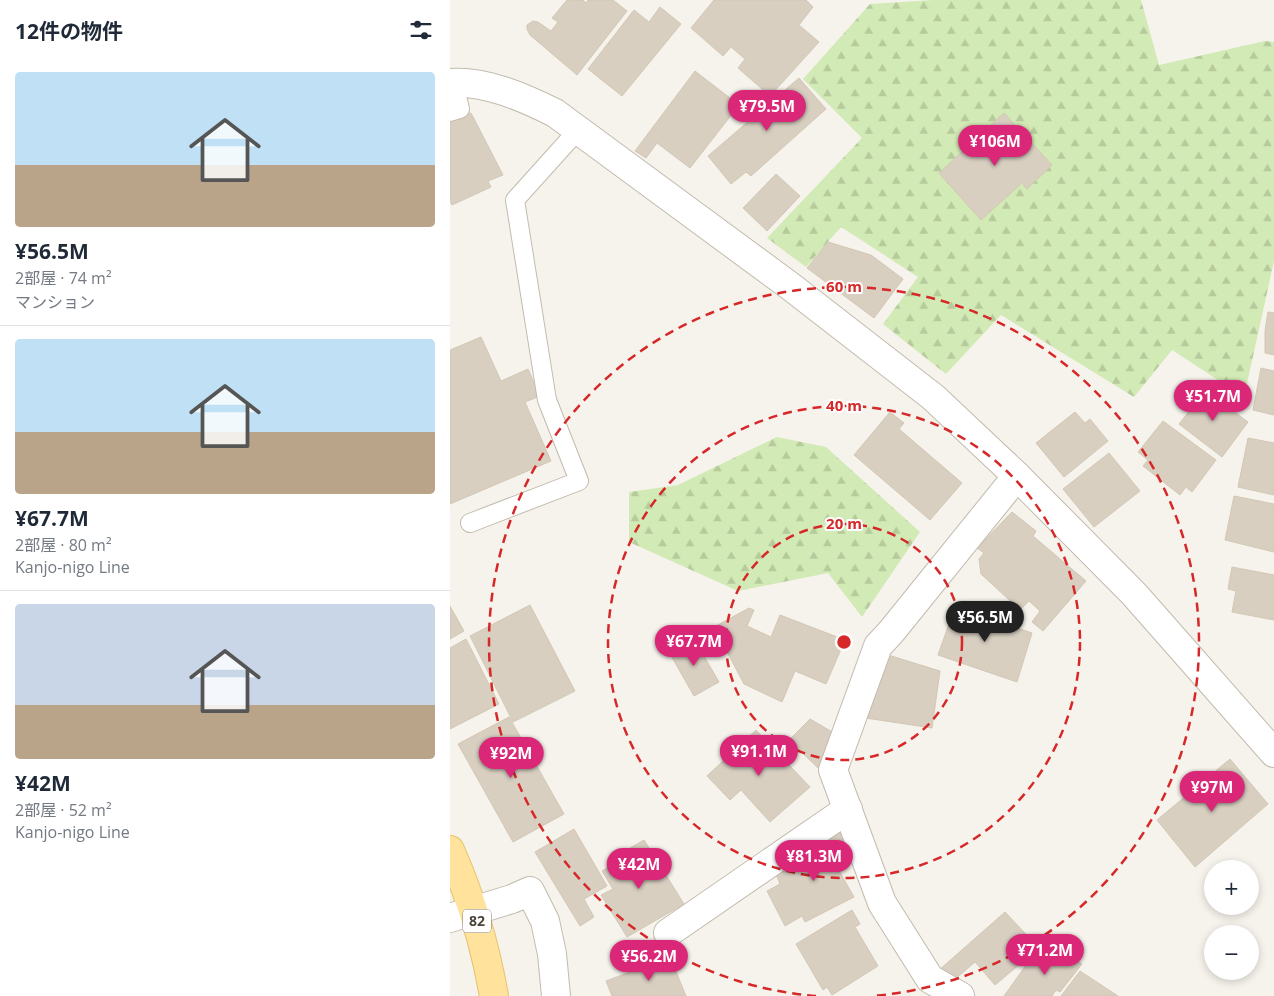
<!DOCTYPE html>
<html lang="ja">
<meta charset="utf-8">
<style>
:root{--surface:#fff;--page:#f6f6f7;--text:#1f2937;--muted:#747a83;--line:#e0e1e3;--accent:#db2777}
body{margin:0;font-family:"Open Sans","Noto Sans JP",sans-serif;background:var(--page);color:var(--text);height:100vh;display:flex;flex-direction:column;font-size:19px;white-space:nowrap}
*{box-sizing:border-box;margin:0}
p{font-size:16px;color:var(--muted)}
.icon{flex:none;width:28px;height:28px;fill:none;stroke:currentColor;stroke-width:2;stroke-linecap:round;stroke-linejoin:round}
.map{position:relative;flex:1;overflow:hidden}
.panel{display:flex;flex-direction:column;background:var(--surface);width:450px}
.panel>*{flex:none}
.fabs{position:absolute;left:754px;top:860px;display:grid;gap:10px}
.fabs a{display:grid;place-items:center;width:55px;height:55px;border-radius:50%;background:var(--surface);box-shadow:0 2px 8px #0003;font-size:25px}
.price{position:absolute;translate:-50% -42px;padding:0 11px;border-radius:18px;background:var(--accent);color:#fff;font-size:16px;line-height:32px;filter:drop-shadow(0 1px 2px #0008)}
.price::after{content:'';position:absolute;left:50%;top:30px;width:15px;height:11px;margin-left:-8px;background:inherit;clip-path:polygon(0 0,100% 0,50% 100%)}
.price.selected{background:#222;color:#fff}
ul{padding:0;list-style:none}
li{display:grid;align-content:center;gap:10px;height:265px;padding:0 15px}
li+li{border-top:1px solid var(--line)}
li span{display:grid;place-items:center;height:155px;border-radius:5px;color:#555}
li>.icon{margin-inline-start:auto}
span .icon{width:90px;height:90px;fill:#fffc;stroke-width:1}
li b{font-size:21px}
h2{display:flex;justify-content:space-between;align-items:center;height:60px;padding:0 15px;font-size:21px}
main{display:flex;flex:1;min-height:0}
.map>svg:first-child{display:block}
</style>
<main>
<section class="panel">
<h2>12件の物件<svg class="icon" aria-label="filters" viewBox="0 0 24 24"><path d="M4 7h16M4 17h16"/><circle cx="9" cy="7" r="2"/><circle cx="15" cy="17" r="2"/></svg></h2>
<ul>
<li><span style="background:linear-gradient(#bfe0f5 60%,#b9a48a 0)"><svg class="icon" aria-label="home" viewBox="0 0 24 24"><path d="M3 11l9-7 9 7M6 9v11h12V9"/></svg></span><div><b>¥56.5M</b><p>2部屋 · 74 m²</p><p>マンション</p></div></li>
<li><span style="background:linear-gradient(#bfe0f5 60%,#b9a48a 0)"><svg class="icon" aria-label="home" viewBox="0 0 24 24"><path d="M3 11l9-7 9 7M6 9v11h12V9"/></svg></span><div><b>¥67.7M</b><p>2部屋 · 80 m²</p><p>Kanjo-nigo Line</p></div></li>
<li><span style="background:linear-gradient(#c9d6e8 65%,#b9a48a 0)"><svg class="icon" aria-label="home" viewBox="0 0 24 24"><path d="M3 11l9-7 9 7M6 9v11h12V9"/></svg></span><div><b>¥42M</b><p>2部屋 · 52 m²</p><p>Kanjo-nigo Line</p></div></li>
</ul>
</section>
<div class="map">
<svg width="824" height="996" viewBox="0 0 824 996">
<defs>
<pattern id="forest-firs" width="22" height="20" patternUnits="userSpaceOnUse" patternTransform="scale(1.25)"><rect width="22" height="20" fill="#d2eab5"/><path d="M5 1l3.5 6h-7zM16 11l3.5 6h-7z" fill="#b6ca9c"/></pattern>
</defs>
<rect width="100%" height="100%" fill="#f6f3ec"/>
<g fill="url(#forest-firs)">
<path d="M 483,0 L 691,0 L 709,65 L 815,41 L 824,42 L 824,261 L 794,397 L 722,350 L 684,397 L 551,315 L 496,374 L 433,324 L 468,277 L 391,227 L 356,267 L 317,238 L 412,138 L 353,79 L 420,4 Z"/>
<path d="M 327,437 L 376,447 L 470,532 L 412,617 L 378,573 L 288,591 L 179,542 L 179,492 L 228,485 Z"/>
</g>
<g fill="#d8cfc1" stroke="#d3c7b4">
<path d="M 117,0 L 133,0 L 136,3 L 138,0 L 163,0 L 177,11 L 127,75 L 80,35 L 77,29 L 77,25 L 83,21 L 88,22 L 101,31 L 108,22 L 102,18 Z"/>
<path d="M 264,0 L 356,0 L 363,7 L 349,25 L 369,42 L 320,96 L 288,68 L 295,59 L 281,47 L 273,56 L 241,28 Z"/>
<path d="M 210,7 L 231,24 L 172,96 L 138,69 L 184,10 L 199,22 Z"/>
<path d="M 245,71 L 289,105 L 240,168 L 207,143 L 196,158 L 185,151 Z"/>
<path d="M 349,78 L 376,109 L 301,176 L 296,172 L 281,184 L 258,156 Z"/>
<path d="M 21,113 L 53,175 L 38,181 L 41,187 L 2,205 L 0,201 L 0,122 Z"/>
<path d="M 554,113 L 602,165 L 577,189 L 572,183 L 531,220 L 489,173 Z"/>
<path d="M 326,174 L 350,196 L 317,231 L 293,208 Z"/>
<path d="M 378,242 L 421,255 L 453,279 L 424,318 L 357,268 Z"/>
<path d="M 818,312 L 824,313 L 824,355 L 815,353 L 815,331 Z"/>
<path d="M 31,337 L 51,381 L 78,369 L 90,396 L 75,402 L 101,461 L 0,504 L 0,350 Z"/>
<path d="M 811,368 L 824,371 L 824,415 L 803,410 Z"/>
<path d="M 755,390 L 798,422 L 772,457 L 729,424 L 741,409 L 733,403 L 740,394 L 747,400 Z"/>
<path d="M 440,412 L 454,423 L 449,429 L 512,483 L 480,520 L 404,455 Z"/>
<path d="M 625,412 L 635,423 L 640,419 L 658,441 L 614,477 L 586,443 Z"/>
<path d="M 713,421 L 766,460 L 742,492 L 736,487 L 730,495 L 693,466 L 698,460 L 688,452 Z"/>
<path d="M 798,438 L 824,443 L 824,495 L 788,487 Z"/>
<path d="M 659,453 L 690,491 L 644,527 L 613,489 Z"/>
<path d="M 784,496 L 824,504 L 824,552 L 775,540 Z"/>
<path d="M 562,512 L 586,531 L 583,536 L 636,581 L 593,631 L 582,622 L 590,611 L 579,601 L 570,610 L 531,574 L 529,559 L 534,553 L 527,548 Z"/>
<path d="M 782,567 L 824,575 L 824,620 L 782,612 L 786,591 L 778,589 Z"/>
<path d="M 506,604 L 540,615 L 538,618 L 582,633 L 567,682 L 488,655 Z"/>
<path d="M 80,605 L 125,691 L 63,722 L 20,636 Z"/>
<path d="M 0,606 L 14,631 L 0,639 Z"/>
<path d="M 299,608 L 304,610 L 297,626 L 321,637 L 330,615 L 395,640 L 376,684 L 345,671 L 332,702 L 294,684 L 264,627 Z"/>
<path d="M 16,639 L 49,704 L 0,729 L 0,648 Z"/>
<path d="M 244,639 L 269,682 L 244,696 L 219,652 Z"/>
<path d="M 438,655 L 490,671 L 482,728 L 409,717 Z"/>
<path d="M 59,717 L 114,814 L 63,842 L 8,744 Z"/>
<path d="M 360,719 L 384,733 L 368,768 L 339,740 Z"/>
<path d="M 306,730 L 360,787 L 320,822 L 291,790 L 280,800 L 257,776 Z"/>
<path d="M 780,759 L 818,804 L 745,867 L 707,820 Z"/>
<path d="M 124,829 L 157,886 L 134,899 L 144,917 L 130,926 L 85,852 Z"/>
<path d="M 391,829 L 404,860 L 388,869 L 404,897 L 355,922 L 352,916 L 335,926 L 317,891 L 330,884 L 326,874 Z"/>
<path d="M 194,840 L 234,904 L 177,937 L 151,895 L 163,889 L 152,871 L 171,860 L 168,855 Z"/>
<path d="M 402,910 L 410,924 L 405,927 L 428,966 L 382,995 L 377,987 L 373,990 L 346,944 Z"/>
<path d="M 555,912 L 589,948 L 545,985 L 525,962 L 503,981 L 488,971 Z"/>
<path d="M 609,949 L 632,964 L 610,992 L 606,990 L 602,996 L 554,996 L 584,954 L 598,964 Z"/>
<path d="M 220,957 L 236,996 L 162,996 L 156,981 Z"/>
<path d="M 630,971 L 668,996 L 611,996 Z"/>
</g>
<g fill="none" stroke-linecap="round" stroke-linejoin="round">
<g stroke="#c2bbae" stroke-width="20">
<g id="lane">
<path d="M 0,112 L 10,109 L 4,83"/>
<path d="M 20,523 L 129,481 L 97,400 L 65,200 L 128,130"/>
</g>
</g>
<g stroke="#c2bbae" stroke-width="30">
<g id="street">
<path d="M 0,83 C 35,80 75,98 105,113 L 340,286 L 483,397 L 567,476 L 684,594 L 824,753"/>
<path d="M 0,918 L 62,899 L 80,891 L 95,921 L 102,954 L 106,996"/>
<path d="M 218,933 L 398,809"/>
<path d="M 510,996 L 480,979 L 432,903 L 383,770 L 428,646 L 441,632 L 567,476"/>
</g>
</g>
<g stroke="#e6c16a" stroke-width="30">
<path id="primary" d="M 0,850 C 21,897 35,945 44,996"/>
</g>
<use href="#lane" stroke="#fff" stroke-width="18"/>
<use href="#street" stroke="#fff" stroke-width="28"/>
<use href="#primary" stroke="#ffe39c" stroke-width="28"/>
</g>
<g fill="none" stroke="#d62828" stroke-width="2.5" stroke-dasharray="9 6">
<circle cx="394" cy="642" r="118"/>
<circle cx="394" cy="642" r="236"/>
<path d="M366 996A355 355 0 1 1 422 996"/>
</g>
<g text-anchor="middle" stroke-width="4" stroke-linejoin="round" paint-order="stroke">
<rect fill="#fff" stroke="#817c74" stroke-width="1" x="13" y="909.5" width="28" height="23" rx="4"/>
<g font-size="14" font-weight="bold" fill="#4b4439">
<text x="27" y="926">82</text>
</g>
</g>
<circle cx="394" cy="642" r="8" fill="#d62828" stroke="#fff" stroke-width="2.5"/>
<g font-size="15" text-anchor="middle" font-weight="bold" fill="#d62828" stroke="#fff" stroke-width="4" stroke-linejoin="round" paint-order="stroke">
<text x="394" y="292">60 m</text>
<text x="394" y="411">40 m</text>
<text x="394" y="529">20 m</text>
</g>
</svg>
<div class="fabs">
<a>+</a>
<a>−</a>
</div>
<b class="price" style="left:317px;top:132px">¥79.5M</b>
<b class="price" style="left:545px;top:167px">¥106M</b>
<b class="price" style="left:763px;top:422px">¥51.7M</b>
<b class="price selected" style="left:535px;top:643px">¥56.5M</b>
<b class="price" style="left:244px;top:667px">¥67.7M</b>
<b class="price" style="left:309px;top:777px">¥91.1M</b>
<b class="price" style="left:61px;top:779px">¥92M</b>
<b class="price" style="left:762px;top:813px">¥97M</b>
<b class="price" style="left:364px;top:882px">¥81.3M</b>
<b class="price" style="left:189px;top:890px">¥42M</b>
<b class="price" style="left:595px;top:976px">¥71.2M</b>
<b class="price" style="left:199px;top:982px">¥56.2M</b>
</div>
</main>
